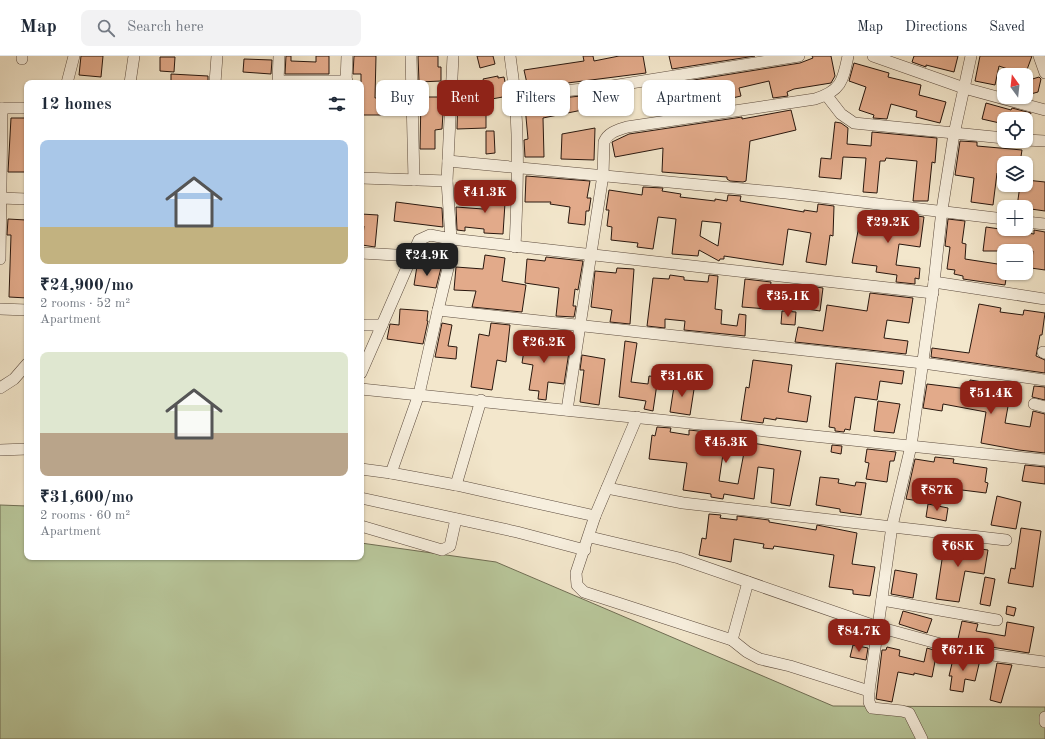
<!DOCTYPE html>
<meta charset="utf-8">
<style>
:root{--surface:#fff;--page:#f2f2f3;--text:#1f2937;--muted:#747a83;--line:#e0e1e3;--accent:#8f2418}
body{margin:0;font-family:"Old Standard TT",serif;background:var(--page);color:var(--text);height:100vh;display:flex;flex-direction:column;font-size:15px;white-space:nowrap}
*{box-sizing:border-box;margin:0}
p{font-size:13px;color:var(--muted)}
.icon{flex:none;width:22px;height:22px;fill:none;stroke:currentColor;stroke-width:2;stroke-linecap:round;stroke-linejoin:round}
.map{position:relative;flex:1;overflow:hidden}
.side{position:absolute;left:24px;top:24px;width:340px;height:480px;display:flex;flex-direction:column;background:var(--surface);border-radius:8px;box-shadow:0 1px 3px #0004}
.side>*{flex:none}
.top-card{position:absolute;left:376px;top:24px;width:380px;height:36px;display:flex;gap:8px}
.needle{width:26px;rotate:345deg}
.controls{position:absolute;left:997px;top:12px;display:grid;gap:8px}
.controls a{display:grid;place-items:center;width:36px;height:36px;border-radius:8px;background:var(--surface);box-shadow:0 1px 3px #0004;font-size:20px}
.price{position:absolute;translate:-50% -34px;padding:0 9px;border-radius:8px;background:var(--accent);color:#fff;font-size:13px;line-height:26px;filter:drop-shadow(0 1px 2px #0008)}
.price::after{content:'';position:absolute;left:50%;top:24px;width:12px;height:9px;margin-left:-6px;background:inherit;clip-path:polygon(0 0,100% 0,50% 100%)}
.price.current{background:#222;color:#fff}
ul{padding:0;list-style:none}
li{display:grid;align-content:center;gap:8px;height:212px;padding:0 16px}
li span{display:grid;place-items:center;height:124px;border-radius:8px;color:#555}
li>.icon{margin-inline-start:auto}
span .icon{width:72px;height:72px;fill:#fffc;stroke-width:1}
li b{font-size:17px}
h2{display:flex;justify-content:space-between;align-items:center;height:48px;padding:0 16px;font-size:17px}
.tag{padding:0 14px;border-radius:8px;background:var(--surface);box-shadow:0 1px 3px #0004;font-size:14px;line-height:36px}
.tag.current{background:var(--accent);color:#fff}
header{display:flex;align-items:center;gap:24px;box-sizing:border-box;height:56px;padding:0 20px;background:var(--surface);border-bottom:1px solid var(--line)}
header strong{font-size:19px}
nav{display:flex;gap:22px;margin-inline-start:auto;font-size:14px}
.search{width:280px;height:36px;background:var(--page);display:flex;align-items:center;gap:10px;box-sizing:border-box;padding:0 14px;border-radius:8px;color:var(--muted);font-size:15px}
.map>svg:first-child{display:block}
</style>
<header>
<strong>Map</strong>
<div class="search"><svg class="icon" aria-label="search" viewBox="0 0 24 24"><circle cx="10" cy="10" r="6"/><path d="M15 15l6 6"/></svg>Search here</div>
<nav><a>Map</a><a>Directions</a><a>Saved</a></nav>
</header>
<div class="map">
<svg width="1045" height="683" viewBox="0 0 1045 683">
<rect width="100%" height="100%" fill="#f3e7cc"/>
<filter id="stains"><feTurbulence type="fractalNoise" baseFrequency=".005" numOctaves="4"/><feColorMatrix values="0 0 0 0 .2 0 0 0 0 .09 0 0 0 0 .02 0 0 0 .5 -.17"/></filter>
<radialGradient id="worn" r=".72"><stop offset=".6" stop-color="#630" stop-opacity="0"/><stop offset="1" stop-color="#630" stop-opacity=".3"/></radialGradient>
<path fill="#b8c69a" stroke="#706e54" d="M 0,449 L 27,450 L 27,501 L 361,501 L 361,487 L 496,506 L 833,650 L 1045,651 L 1045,683 L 0,683 Z"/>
<g fill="#e2aa8a" stroke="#29170e" fill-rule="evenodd">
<path d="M 81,0 L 103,0 L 101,21 L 79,19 Z"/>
<path d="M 286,0 L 291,0 L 291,5 L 316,6 L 316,0 L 329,0 L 329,18 L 285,18 Z"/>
<path d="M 354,0 L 376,0 L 375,42 L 389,41 L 389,59 L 361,59 L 361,18 L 353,18 Z"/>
<path d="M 418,0 L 438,0 L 438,11 L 441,11 L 441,25 L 419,26 Z"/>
<path d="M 477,0 L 493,0 L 495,8 L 480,12 Z"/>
<path d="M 583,0 L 593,0 L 594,5 L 619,0 L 643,0 L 646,17 L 528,32 L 524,14 L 584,5 Z"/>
<path d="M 669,0 L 755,0 L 672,13 Z"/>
<path d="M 812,0 L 831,0 L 835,20 L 831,27 L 794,33 L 787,36 L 788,40 L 773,42 L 769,25 L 739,32 L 741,40 L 702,49 L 701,47 L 680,51 L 680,48 L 654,54 L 651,35 L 675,30 L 675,27 L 800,7 L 813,2 Z"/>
<path d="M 914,0 L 958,0 L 954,16 L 926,9 L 926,11 L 912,6 Z"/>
<path d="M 980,0 L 1032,0 L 1025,19 L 999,10 L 995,29 L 975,25 Z"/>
<path d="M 160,1 L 175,1 L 174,16 L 160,15 Z"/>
<path d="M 244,3 L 272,4 L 271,18 L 243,16 Z"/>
<path d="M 854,7 L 889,17 L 888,21 L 921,29 L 919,39 L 946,46 L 940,67 L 916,61 L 917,55 L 891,48 L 887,63 L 873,62 L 874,59 L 859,54 L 866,31 L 849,25 Z"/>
<path d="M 171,18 L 208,20 L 208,27 L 171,27 Z"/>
<path d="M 498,20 L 498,22 L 504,21 L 508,40 L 481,45 L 482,52 L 486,52 L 486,72 L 457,73 L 458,36 L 481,33 L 480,26 L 484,26 L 483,23 Z"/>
<path d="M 1039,21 L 1041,23 L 1038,36 L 1027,39 L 1026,25 Z"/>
<path d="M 611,37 L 613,46 L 592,50 L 592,52 L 543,62 L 544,101 L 525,101 L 524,84 L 528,83 L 525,50 L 552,49 L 551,43 Z"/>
<path d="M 421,41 L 444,41 L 442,73 L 435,74 L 435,93 L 420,93 Z"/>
<path d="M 986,47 L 1011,54 L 1012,52 L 1031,57 L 1029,63 L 1004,63 L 1004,68 L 982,63 Z"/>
<path d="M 791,54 L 796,74 L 750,85 L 746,125 L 743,126 L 730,125 L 727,123 L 727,121 L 662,116 L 663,92 L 615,101 L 612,86 L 629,78 L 742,61 L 742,63 Z"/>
<path d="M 11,62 L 27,62 L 27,116 L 8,116 Z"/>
<path d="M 835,66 L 841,67 L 848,72 L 847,88 L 871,90 L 872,76 L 937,82 L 935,107 L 932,106 L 928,145 L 913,145 L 917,105 L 886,102 L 885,105 L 880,105 L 877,137 L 863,136 L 866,102 L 843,101 L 841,123 L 819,121 L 821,102 L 831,103 Z"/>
<path d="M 595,72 L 594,104 L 561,103 L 562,78 Z"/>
<path d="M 486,75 L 494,75 L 495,97 L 486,98 Z"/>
<path d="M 960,85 L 977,86 L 977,90 L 1022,94 L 1020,107 L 1004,107 L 1004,118 L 997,117 L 993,149 L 971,146 L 974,122 L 955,119 Z"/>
<path d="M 526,120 L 590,125 L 587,142 L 591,142 L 589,155 L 586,155 L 585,169 L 568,167 L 570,151 L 550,148 L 551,146 L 525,146 Z"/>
<path d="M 1026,124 L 1045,126 L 1045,155 L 1017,151 L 1020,129 L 1026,129 Z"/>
<path d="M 643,131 L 663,132 L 662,135 L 681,138 L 680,141 L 715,145 L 715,143 L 727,145 L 728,139 L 741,140 L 740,145 L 804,156 L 804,154 L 817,156 L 818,148 L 834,150 L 833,180 L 830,179 L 826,209 L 806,206 L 811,177 L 788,173 L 783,209 L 724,200 L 724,203 L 720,203 L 719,205 L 699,194 L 698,200 L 672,198 L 676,163 L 658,161 L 653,193 L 637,191 L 638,187 L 611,184 L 612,171 L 607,170 L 609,154 L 606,154 L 609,134 L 642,139 ZM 702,165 L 721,167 L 718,190 L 700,180 Z"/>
<path d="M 484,134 L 508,135 L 508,147 L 505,147 L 503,178 L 484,177 L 484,173 L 465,171 L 465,175 L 457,174 L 456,151 L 483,153 Z"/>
<path d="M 396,146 L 442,152 L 443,171 L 394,165 Z"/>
<path d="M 361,158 L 378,159 L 375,191 L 362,189 L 364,170 L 361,170 Z"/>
<path d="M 905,158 L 924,161 L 920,191 L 899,188 L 896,209 L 920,212 L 919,223 L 915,222 L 915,228 L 896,226 L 897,219 L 876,216 L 877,210 L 852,207 L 861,159 L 904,164 Z"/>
<path d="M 8,163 L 26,164 L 27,242 L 9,241 L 11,179 L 7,179 Z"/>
<path d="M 948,163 L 965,165 L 962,187 L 966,188 L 965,203 L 1004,209 L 1004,217 L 1007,217 L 1005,229 L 963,223 L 963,220 L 954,218 L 955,214 L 947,213 L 950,191 L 945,190 Z"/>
<path d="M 986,171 L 1034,178 L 1034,174 L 1045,176 L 1045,214 L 1031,212 L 1033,195 L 983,195 Z"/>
<path d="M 485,199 L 505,202 L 502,225 L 526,229 L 522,256 L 472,251 L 476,235 L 454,234 L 456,211 L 483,213 Z"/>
<path d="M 546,201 L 583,205 L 578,234 L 575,233 L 573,250 L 576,250 L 574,261 L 556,260 L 559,232 L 525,227 L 527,203 L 545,205 Z"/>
<path d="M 417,210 L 441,212 L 436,232 L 414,229 Z"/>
<path d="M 617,212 L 634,213 L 630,268 L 610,266 L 612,254 L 591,251 L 595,215 L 616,217 Z"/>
<path d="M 670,219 L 684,221 L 684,224 L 708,226 L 709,219 L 718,220 L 715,253 L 722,254 L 721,268 L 737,270 L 739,258 L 746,259 L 745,280 L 684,274 L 685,265 L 665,263 L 665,272 L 647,270 L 653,222 L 669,223 Z"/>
<path d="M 745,223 L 771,226 L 768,253 L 742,251 Z"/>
<path d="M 803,229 L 823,232 L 820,255 L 800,252 Z"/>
<path d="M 870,237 L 913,242 L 909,267 L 887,264 L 884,282 L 908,285 L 906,298 L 795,286 L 798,271 L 823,275 L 827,249 L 867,255 Z"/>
<path d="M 979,248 L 1001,252 L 1000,256 L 1023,259 L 1024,254 L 1045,257 L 1042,279 L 1040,279 L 1036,300 L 1045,304 L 1045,317 L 931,301 L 932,292 L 969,297 Z"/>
<path d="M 400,253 L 428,255 L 427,265 L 428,265 L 423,288 L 387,283 L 390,268 L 399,269 Z"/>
<path d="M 782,255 L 796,256 L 795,269 L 781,268 Z"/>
<path d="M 442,267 L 452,269 L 448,290 L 457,291 L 456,303 L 435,301 Z"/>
<path d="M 491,267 L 510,269 L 506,306 L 497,304 L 492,334 L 471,331 L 479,278 L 489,280 Z"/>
<path d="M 527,276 L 545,279 L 543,292 L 569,296 L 564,328 L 548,326 L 546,344 L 538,343 L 539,335 L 529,334 L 533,309 L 522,307 Z"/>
<path d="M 625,285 L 637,287 L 631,326 L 648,328 L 649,320 L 658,321 L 653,355 L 644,353 L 646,345 L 619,341 Z"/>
<path d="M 582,299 L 605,303 L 599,349 L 580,346 L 584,314 L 580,314 Z"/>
<path d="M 753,304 L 792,309 L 788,336 L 811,340 L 807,366 L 776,362 L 776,364 L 764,362 L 763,367 L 741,364 L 746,331 L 749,332 Z"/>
<path d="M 836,307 L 904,315 L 902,328 L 880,325 L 877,344 L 855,341 L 850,374 L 845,373 L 844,376 L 835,375 L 835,372 L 829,371 Z"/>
<path d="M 675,324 L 695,327 L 690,359 L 670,356 Z"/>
<path d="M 970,324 L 989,327 L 988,331 L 1011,334 L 1005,367 L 1030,371 L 1033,355 L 1045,358 L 1045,397 L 1019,394 L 981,387 L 986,356 L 943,348 L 942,355 L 923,352 L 927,328 L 968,333 Z"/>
<path d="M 1034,330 L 1045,331 L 1045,344 L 1032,341 Z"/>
<path d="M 878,345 L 900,348 L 894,377 L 874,375 Z"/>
<path d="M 657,371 L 671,372 L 670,376 L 689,379 L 689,374 L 726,378 L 719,425 L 738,428 L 746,386 L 801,395 L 790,450 L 771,447 L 774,413 L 758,411 L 754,443 L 724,438 L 723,443 L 711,441 L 711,438 L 683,434 L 687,407 L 649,403 L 652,379 L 655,380 Z"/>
<path d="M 832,389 L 842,390 L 841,398 L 831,396 Z"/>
<path d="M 867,393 L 896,396 L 894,405 L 890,405 L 887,426 L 866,423 L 869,407 L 865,406 Z"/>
<path d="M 935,401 L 954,403 L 953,407 L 987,412 L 985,426 L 988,427 L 986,437 L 954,433 L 954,430 L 929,426 L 926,446 L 906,443 L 915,403 L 934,406 Z"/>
<path d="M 1025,409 L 1045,411 L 1045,428 L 1022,425 Z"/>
<path d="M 820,421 L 839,423 L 838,427 L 855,430 L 856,426 L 866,427 L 861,459 L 840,456 L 840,453 L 816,449 Z"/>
<path d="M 997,440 L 1021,446 L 1016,473 L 991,469 Z"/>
<path d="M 928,448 L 948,452 L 946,465 L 926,461 Z"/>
<path d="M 709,458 L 721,459 L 720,462 L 737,464 L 737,460 L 769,464 L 769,466 L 816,474 L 817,469 L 857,477 L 852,508 L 875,511 L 870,540 L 853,538 L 853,534 L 829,531 L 834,499 L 774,490 L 773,493 L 763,492 L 764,488 L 734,483 L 731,506 L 699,499 L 702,482 L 706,483 Z"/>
<path d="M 1021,472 L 1041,475 L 1033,531 L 1008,527 L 1011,512 L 1015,513 Z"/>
<path d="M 945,484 L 968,487 L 967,491 L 988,494 L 984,518 L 965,515 L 959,546 L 936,543 Z"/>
<path d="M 895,514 L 917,518 L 913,542 L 891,538 Z"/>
<path d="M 985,521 L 995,523 L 990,550 L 980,548 Z"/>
<path d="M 1007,550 L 1016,552 L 1014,560 L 1006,558 Z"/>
<path d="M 903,555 L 932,563 L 927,577 L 899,568 Z"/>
<path d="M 962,565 L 978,568 L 976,575 L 1005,580 L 1007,566 L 1034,571 L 1029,597 L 972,588 L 972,585 L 958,583 Z"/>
<path d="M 853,589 L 868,592 L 866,604 L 850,601 Z"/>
<path d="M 887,591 L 900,594 L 899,600 L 924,606 L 927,592 L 937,595 L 932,621 L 914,617 L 914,619 L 898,616 L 892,646 L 876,643 L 882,594 L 886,594 Z"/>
<path d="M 954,599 L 980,604 L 975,625 L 965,623 L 963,636 L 950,634 L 952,620 L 949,620 Z"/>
<path d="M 997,607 L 1012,609 L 1001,647 L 990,644 Z"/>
</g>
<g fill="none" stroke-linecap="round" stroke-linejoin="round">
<g stroke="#5c4b3e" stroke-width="12">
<g id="street">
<path d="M 411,0 L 414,124"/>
<path d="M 510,0 C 520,63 518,127 515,191"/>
<path d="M 873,0 L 964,32 L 1045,54"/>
<path d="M 1039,0 L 1045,17"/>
<path d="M 22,3 L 22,0"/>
<path d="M 278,25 L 347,25"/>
<path d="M 67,27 L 74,0"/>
<path d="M 130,27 L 134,0"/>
<path d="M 215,27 L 217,0"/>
<path d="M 278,27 L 279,0"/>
<path d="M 346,27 L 347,0"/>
<path d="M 515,40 L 612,30 L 799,0"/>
<path d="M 827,40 L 841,58 L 854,67 L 1004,82"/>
<path d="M 0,52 L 27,52"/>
<path d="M 1026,84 L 1045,85"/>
<path d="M 448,105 L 786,137 L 1004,163"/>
<path d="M 361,122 L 447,125"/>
<path d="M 0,142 L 27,143"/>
<path d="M 1026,166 L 1045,168"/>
<path d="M 361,197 L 413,200"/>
<path d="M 0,203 L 2,52"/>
<path d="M 934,226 L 1045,243"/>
<path d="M 933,237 L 451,183 L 450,204 L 438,254 L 923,307 L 1045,324"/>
<path d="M 0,253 L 27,254"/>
<path d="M 361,269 L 382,269 L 361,317"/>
<path d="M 382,269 L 419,184 L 430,179 L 451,183 L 447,125 L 453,0"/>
<path d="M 1043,296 L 1045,297"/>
<path d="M 0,332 L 14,323 L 27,308"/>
<path d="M 361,333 L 1045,404"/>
<path d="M 481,344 L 456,429 L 595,460 L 637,361"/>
<path d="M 1034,348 L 1045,351"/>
<path d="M 567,354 L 603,119 L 604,86 C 608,76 618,74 627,71 L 815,43 C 841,35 843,25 848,0"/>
<path d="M 0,394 L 27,393"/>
<path d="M 361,413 L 391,417 L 456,429"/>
<path d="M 391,417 L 419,338 L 438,254"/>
<path d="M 607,432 L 683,447 L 1006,484"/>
<path d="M 361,442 L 517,476 L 585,494"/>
<path d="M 595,460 L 576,517 L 577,529 L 584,536 L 732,584 L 748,526"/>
<path d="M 361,470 L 442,494 L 450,490 L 456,463"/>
<path d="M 590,481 L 679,502 L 878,571 L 959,593 L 999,600 L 1045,606"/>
<path d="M 882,544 L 997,564"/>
<path d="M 732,584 L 747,596 L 760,603 L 790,610 L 869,635"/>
<path d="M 1045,661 L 1045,666"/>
<path d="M 922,683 L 909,657 L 902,655 L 872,652 L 869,646 L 869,635 L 892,470 L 911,390 L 934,226 L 942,154 L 954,78 L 971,0"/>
</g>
</g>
<use href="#street" stroke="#f7efde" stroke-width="11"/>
</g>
<rect width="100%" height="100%" filter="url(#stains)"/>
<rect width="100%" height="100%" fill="url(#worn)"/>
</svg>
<div class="controls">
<a><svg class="needle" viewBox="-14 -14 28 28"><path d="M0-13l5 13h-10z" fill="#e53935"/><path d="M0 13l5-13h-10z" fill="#747a83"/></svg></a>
<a><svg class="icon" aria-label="locate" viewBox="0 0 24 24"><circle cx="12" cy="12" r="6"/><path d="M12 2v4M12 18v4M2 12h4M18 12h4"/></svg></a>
<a><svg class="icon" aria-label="layers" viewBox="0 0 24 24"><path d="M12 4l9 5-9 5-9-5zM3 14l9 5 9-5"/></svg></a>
<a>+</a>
<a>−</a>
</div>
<b class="price" style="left:485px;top:158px">₹41.3K</b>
<b class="price" style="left:888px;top:188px">₹29.2K</b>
<b class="price current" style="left:427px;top:221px">₹24.9K</b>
<b class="price" style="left:788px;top:262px">₹35.1K</b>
<b class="price" style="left:544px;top:308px">₹26.2K</b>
<b class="price" style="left:682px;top:342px">₹31.6K</b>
<b class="price" style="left:991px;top:359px">₹51.4K</b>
<b class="price" style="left:726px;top:408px">₹45.3K</b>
<b class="price" style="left:937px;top:456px">₹87K</b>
<b class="price" style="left:958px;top:512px">₹68K</b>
<b class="price" style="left:859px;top:597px">₹84.7K</b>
<b class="price" style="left:963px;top:616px">₹67.1K</b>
<div class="top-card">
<a class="tag">Buy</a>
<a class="tag current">Rent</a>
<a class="tag">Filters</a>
<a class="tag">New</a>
<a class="tag">Apartment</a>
</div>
<section class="side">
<h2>12 homes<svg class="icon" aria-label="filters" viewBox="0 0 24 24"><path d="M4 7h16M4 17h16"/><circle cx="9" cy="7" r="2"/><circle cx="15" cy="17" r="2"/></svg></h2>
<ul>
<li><span style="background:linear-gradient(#a9c7e8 70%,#c2b280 0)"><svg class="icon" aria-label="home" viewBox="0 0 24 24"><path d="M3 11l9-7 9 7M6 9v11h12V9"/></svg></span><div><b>₹24,900/mo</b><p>2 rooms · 52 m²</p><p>Apartment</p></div></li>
<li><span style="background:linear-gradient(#dfe7d0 65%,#b9a48a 0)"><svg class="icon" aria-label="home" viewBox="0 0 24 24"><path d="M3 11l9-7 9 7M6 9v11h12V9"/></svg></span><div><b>₹31,600/mo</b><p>2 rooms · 60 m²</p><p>Apartment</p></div></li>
</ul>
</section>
</div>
